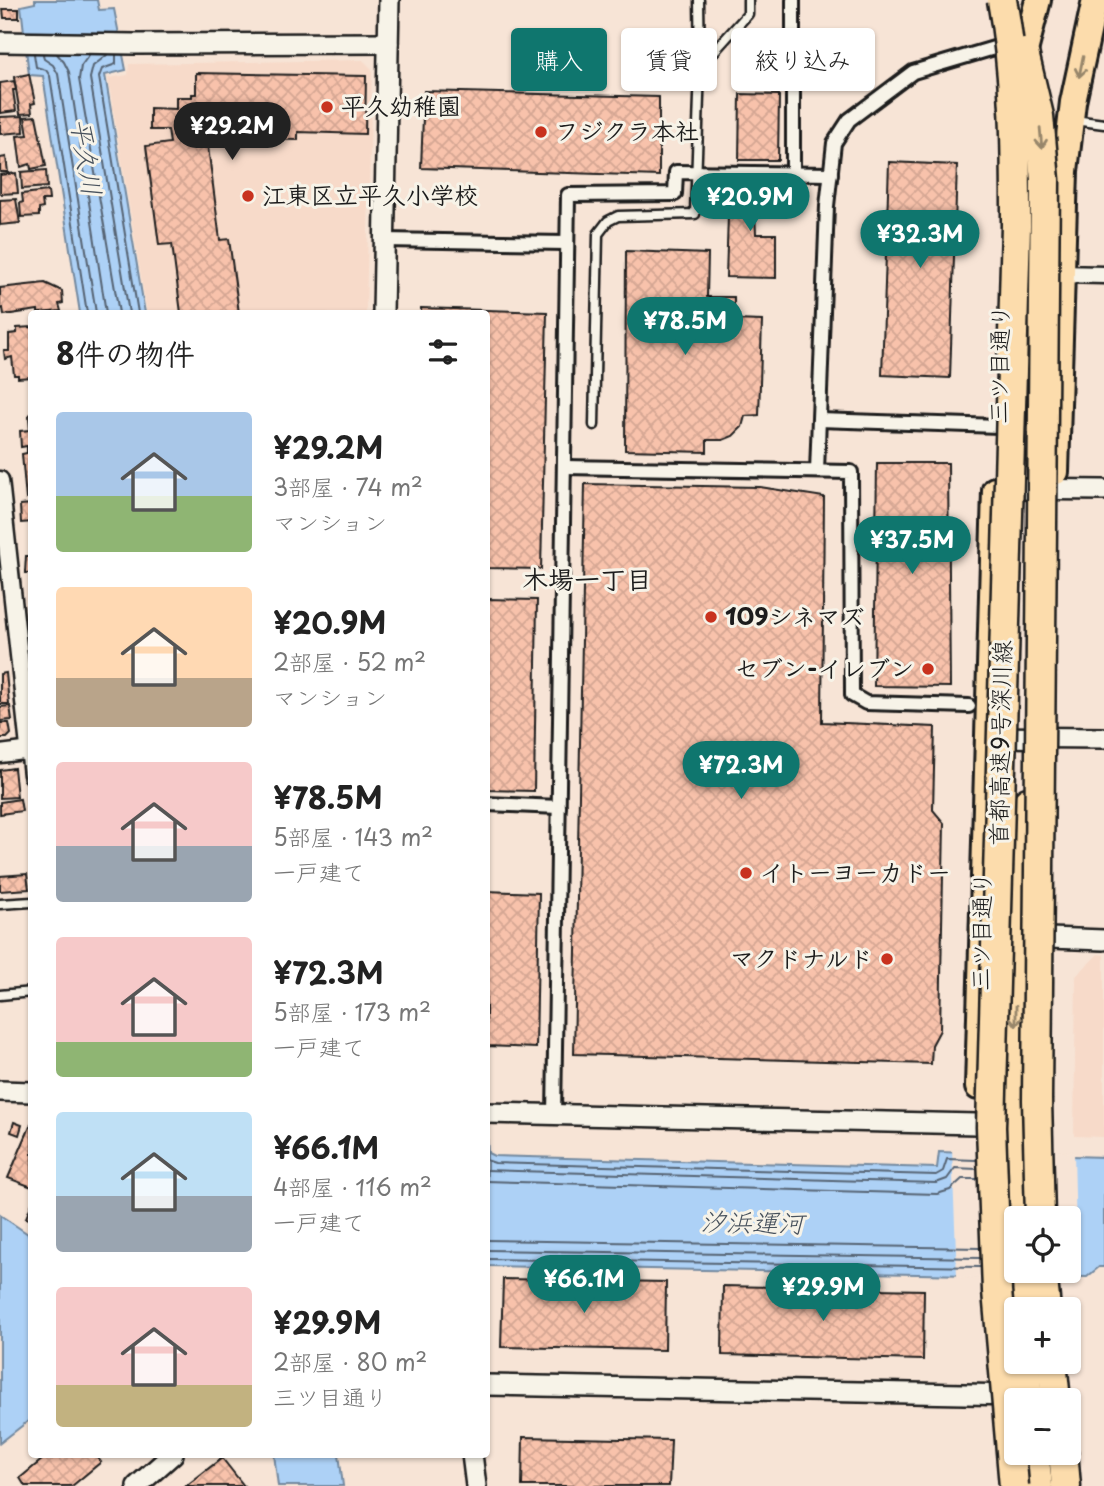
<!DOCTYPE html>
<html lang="ja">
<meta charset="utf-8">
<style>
:root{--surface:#fff;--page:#f6f6f6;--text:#222;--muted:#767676;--accent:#0f766e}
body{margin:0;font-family:"Playpen Sans","Klee One",sans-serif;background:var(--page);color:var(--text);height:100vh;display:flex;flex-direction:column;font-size:26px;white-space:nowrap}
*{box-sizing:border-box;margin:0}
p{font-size:23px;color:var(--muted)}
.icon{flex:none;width:38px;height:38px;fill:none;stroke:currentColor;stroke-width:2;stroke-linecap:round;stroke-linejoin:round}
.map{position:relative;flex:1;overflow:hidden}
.side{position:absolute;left:28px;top:310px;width:462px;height:1148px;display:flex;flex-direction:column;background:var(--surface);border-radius:7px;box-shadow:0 2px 5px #0004}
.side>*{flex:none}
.banner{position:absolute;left:511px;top:28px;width:486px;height:63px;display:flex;gap:14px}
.tools{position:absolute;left:1004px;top:1206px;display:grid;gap:14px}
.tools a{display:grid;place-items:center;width:77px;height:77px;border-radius:7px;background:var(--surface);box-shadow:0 2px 5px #0004;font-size:35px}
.price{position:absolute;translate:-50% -60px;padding:0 16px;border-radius:24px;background:var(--accent);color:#fff;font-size:23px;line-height:46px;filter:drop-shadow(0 2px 4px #0008)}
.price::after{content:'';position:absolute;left:50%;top:42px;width:21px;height:16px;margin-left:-10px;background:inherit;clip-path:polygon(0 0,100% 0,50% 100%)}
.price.on{background:#222;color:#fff}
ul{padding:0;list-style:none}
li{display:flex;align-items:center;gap:21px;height:175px;padding:0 28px}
li span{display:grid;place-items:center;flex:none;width:196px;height:140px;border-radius:7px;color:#555}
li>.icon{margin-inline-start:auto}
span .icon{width:84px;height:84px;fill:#fffc;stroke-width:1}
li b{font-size:30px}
h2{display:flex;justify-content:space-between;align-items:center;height:84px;padding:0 28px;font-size:30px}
.pill{padding:0 24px;border-radius:7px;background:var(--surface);box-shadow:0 2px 5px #0004;font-size:24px;line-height:63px}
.pill.on{background:var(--accent);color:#fff}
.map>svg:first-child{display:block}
</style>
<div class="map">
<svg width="1104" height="1486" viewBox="0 0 1104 1486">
<defs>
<pattern id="building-cross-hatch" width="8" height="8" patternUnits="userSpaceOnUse" patternTransform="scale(1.75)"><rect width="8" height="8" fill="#f8c2ab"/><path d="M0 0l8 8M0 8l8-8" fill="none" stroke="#d4a693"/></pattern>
</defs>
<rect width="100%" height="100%" fill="#f7e4d6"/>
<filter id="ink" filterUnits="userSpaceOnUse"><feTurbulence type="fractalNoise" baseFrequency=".0143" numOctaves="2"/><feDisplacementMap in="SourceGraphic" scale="14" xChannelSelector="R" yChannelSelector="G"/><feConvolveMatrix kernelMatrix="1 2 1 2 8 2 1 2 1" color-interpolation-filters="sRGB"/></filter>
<g filter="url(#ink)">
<g fill="#f7dac9">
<path d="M 363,60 L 372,69 L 366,313 L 147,313 L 108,78 L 128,75 L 129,64 Z"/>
<path d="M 1098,954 L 1104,955 L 1104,1137 L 1074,1136 L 1076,976 Z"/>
</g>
<g fill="#add1f6" stroke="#73899f" stroke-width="2" fill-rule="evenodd">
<path d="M 35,0 L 97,0 L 99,10 L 114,9 L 126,70 L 105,75 L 145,313 L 80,313 L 43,76 L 29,75 L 21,6 L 35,3 Z"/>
<path d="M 487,1137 L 488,1153 L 494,1156 L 937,1168 L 939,1152 L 1104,1157 L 1104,1267 L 1099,1267 L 1087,1277 L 487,1266 ZM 1017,1218 L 1069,1218 L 1069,1270 L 1017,1270 Z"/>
<path d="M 0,1215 L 31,1236 L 32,1418 L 0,1443 Z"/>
<path d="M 274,1454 L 339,1454 L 343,1486 L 278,1486 Z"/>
</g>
<path fill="#f7e4d6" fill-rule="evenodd" d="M 952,1149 L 1074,1152 L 1077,1280 L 957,1277 ZM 1017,1218 L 1069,1218 L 1069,1270 L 1017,1270 Z"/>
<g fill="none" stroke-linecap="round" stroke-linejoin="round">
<g stroke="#566473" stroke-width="2">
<path d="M 34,54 L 36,67 L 46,70 L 50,76 L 87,313"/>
<path d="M 43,54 L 44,59 L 53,65 L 58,74 L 96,313"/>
<path d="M 57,54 L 64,62 L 69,72 L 106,313"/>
<path d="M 89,55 L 81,66 L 79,79 L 119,313"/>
<path d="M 107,55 L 93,66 L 90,78 L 129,313"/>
<path d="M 116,55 L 116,64 L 102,69 L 99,77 L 138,313"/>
<path d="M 486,1160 L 495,1163 L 936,1175 L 943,1171 L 947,1159 L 976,1160"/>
<path d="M 486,1170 L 936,1183 L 947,1179 L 955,1168 L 977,1169"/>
<path d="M 486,1181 L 937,1194 L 950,1190 L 962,1179 L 977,1179"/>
<path d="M 486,1240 L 980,1248"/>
<path d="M 486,1250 L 980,1258"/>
<path d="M 486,1259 L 980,1267"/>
</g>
</g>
<g fill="url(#building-cross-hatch)" stroke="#1c1c1c" stroke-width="2">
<path d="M 3,9 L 19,9 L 19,18 L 4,18 Z"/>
<path d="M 196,73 L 366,76 L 365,134 L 298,132 L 298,140 L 193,138 L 193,131 L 184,131 L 185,142 L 207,139 L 220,240 L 229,239 L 239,313 L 181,313 L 172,244 L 159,245 L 146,146 L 170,143 L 168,130 L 150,130 L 150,108 L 176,109 L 176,97 L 192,97 L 192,94 L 196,94 Z"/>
<path d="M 29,74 L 35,103 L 31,104 L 32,113 L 20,114 L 14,77 Z"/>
<path d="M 14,81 L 16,90 L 13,90 L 16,111 L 0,113 L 0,83 Z"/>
<path d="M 424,91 L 659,97 L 659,176 L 421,168 Z"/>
<path d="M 740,94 L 779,95 L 778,160 L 739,160 Z"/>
<path d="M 23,116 L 24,132 L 0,134 L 0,117 Z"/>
<path d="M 36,116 L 46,166 L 31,169 L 30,164 L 21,167 L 17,136 L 28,135 L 25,117 Z"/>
<path d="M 6,157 L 8,172 L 0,172 L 0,158 Z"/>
<path d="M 889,162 L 957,165 L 950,378 L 882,375 Z"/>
<path d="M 46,170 L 47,187 L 22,189 L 21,172 Z"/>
<path d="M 16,173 L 18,193 L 0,194 L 0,175 Z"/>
<path d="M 729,185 L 778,187 L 777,213 L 755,213 L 756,234 L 776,234 L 776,278 L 726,277 Z"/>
<path d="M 48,191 L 49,200 L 42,200 L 43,208 L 39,209 L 39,216 L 21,217 L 20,203 L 23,202 L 22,194 Z"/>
<path d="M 16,199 L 20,223 L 0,225 L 0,200 Z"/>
<path d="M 626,251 L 708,254 L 707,297 L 734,297 L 734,320 L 762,321 L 759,415 L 745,416 L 742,427 L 733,436 L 723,440 L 707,440 L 707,452 L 625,450 Z"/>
<path d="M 45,283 L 62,291 L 63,303 L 59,304 L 61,311 L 38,313 L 38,310 L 4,315 L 3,308 L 0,309 L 0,288 Z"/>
<path d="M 421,308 L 547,312 L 541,569 L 486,568 L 486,313 L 421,313 Z"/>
<path d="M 32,327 L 32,377 L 18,378 L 18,375 L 14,375 L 12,357 L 5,359 L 4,351 L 9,351 L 9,334 L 17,333 L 17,328 Z"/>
<path d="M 32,412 L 32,498 L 26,499 L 22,454 L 27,453 L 27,446 L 21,447 L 20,431 L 30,430 L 29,416 Z"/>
<path d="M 877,463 L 948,463 L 950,687 L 874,686 Z"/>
<path d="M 585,484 L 760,487 L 824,497 L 822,722 L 935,727 L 933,810 L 944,823 L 940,1030 L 932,1045 L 931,1064 L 574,1054 Z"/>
<path d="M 32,504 L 32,522 L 21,523 L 20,505 Z"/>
<path d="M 26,556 L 32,556 L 32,573 L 25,573 Z"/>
<path d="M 486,599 L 537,600 L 534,791 L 486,790 Z"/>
<path d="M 6,673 L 9,704 L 0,704 L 0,674 Z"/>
<path d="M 10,706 L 12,720 L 0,721 L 0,707 Z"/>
<path d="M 0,723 L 9,723 L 11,734 L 7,738 L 0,738 Z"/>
<path d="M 14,768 L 17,797 L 0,798 L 0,770 Z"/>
<path d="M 20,799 L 22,811 L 0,814 L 0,802 Z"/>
<path d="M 27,874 L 29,889 L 0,891 L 0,876 Z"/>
<path d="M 486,891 L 539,893 L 536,1048 L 486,1046 Z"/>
<path d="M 14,1122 L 22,1125 L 19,1135 L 11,1132 Z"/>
<path d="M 32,1122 L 32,1187 L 8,1178 Z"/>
<path d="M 32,1203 L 32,1220 L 26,1218 Z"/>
<path d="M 503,1279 L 666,1282 L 665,1350 L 501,1347 Z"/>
<path d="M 723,1286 L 924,1290 L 923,1360 L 722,1355 Z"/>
<path d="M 523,1437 L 671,1440 L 669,1486 L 522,1486 Z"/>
<path d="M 49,1454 L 95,1454 L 101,1462 L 72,1486 L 25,1486 L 20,1478 Z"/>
<path d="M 222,1458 L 244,1486 L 186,1486 Z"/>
</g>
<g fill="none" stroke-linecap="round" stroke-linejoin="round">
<g stroke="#1c1c1c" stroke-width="13">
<g id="service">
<path d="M 699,0 L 700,67 L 748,14 L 748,0"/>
<path d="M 1074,120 L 1104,124"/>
<path d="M 594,425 L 598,234 L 608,221 L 618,216 L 695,214 L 700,67"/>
<path d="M 0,904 L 32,902"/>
<path d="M 0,995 L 32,992"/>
</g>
</g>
<g stroke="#1c1c1c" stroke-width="18">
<g id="pedestrian">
<path d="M 793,173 L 793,0"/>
<path d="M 384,240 L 567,243"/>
<path d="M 819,420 L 999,426"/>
<path d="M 564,467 L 851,472 L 852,695 L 866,703 L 969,706"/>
<path d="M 817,471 L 827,206 L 834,143 L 849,120 L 913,72 L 1011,43"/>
<path d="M 486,804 L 559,807"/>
<path d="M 554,1115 L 568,195 L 675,194 L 676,172 L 831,174"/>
</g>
</g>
<g stroke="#1c1c1c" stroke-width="21">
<g id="minor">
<path d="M 1060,274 L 1104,275"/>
<path d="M 0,480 L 32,775"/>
<path d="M 0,754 L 32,750"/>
</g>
</g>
<g stroke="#1c1c1c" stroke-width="24">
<g id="tertiary">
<path d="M 0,42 L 135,44 L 388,43"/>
<path d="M 383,313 L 389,0"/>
<path d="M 996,489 L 1104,490"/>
<path d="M 991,737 L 1104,738"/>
<path d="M 1049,938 L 1104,940"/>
<path d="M 0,1091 L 32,1092"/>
<path d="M 486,1113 L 977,1124"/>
<path d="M 486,1385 L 1017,1395"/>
<path d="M 472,1454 L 476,1486"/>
<path d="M 137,1486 L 173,1454"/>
</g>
</g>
<g stroke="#1c1c1c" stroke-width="30">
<g id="primary">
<path d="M 1020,71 L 1038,0"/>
<path d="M 1056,472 L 1065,171 L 1073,102 L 1095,0"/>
<path d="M 978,1087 L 995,490"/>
</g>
</g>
<g stroke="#1c1c1c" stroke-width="33">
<g id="motorway">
<path d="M 1017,1224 L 1016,948 L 1028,802"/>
<path d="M 1019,1270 L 1021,1309"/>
<path d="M 1042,1270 L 1046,1309"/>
<path d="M 1034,1452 L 1038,1486"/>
<path d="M 1063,1452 L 1066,1486"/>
</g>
</g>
<use href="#service" stroke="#f7f3e8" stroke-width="8"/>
<use href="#pedestrian" stroke="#f7f3e8" stroke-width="12"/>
<use href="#minor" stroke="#f7f3e8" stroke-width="16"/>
<use href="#tertiary" stroke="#f7f3e8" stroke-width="19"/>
<use href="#primary" stroke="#fcdcac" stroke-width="24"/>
<use href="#motorway" stroke="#fcdcac" stroke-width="28"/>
<g stroke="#1c1c1c" stroke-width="33" stroke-linecap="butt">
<g id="motorway-bridge">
<path d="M 1002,0 C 1016,75 1016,150 1016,226 L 991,1127 L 997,1291 L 1014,1486"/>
<path d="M 1024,53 L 1039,116 L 1045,180 L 1037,1100 L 1040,1218"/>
<path d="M 1025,1362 L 1028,1400"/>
<path d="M 1052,1362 L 1056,1400"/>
</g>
</g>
<use href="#motorway-bridge" stroke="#fcdcac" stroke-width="28"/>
</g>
<defs><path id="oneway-shaft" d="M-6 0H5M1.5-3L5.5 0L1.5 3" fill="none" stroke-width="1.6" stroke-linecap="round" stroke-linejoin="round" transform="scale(1.75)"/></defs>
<g stroke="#97866b">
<use href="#oneway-shaft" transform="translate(1081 67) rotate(101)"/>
<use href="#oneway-shaft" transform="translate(1041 138) rotate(85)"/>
<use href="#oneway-shaft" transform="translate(1016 1016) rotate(90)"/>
</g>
</g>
<g fill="#c8321e" stroke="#f7f3e8" stroke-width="2.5">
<circle cx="327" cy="107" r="7"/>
<circle cx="541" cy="132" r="7"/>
<circle cx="248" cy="196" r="7"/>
<circle cx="711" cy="617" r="7"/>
<circle cx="928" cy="669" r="7"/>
<circle cx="746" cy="873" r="7"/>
<circle cx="887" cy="959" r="7"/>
</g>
<g text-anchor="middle" stroke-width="6" stroke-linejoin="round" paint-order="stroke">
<g font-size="24" font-weight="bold" fill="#1c1c1c" stroke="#f7f3e8" text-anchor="start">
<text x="341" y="115">平久幼稚園</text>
<text x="555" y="140">フジクラ本社</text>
<text x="262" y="204">江東区立平久小学校</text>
<text x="725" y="625">109シネマズ</text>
<text x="914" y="677" text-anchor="end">セブン-イレブン</text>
<text x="760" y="881">イトーヨーカドー</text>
<text x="873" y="967" text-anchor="end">マクドナルド</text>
</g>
<g font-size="24" fill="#1c1c1c" stroke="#f7f3e8">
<text transform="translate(1000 364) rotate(-89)" y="8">三ツ目通り</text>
<text transform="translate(1001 743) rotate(-89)" y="8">首都高速9号深川線</text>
<text transform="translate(982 931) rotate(-89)" y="8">三ツ目通り</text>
</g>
<g font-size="26" font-style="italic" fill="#48525d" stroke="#f7f3e8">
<text transform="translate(86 157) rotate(81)" y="9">平久川</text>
<text transform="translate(752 1223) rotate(1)" y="9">汐浜運河</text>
</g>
<g font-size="26" font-weight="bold" fill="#1c1c1c" stroke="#f7f3e8">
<text x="587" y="589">木場一丁目</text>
</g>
</g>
</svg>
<div class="tools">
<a><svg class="icon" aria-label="locate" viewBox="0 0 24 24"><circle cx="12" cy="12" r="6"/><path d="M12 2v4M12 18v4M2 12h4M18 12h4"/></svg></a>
<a>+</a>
<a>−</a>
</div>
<b class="price on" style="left:232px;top:162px">¥29.2M</b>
<b class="price" style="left:750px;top:233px">¥20.9M</b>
<b class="price" style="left:920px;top:270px">¥32.3M</b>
<b class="price" style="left:685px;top:357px">¥78.5M</b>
<b class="price" style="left:912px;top:576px">¥37.5M</b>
<b class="price" style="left:741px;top:801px">¥72.3M</b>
<b class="price" style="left:584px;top:1315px">¥66.1M</b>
<b class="price" style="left:823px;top:1323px">¥29.9M</b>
<div class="banner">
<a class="pill on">購入</a>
<a class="pill">賃貸</a>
<a class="pill">絞り込み</a>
</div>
<section class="side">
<h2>8件の物件<svg class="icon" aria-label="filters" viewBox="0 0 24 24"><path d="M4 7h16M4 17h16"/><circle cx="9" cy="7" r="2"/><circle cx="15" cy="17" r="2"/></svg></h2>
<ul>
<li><span style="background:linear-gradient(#a9c7e8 60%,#8fb573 0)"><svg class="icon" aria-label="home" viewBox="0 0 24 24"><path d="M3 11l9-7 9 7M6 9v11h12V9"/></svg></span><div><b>¥29.2M</b><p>3部屋 · 74 m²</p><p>マンション</p></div></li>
<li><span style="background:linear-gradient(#ffd9b3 65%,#b9a48a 0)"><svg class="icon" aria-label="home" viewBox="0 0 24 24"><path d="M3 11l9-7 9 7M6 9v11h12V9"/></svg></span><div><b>¥20.9M</b><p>2部屋 · 52 m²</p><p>マンション</p></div></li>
<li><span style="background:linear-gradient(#f6c9c9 60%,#9aa5b1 0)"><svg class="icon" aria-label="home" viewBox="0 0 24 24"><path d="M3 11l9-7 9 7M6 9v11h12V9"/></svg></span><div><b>¥78.5M</b><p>5部屋 · 143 m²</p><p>一戸建て</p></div></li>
<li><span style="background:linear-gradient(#f6c9c9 75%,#8fb573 0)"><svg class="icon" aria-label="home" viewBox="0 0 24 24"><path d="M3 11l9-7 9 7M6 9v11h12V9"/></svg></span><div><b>¥72.3M</b><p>5部屋 · 173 m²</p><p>一戸建て</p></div></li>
<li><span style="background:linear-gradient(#bfe0f5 60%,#9aa5b1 0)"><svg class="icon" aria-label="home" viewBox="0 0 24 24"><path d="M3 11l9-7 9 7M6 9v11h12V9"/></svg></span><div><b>¥66.1M</b><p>4部屋 · 116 m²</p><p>一戸建て</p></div></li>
<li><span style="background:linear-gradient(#f6c9c9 70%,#c2b280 0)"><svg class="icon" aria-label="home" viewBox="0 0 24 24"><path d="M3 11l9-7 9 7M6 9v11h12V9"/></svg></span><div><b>¥29.9M</b><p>2部屋 · 80 m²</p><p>三ツ目通り</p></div></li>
</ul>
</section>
</div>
